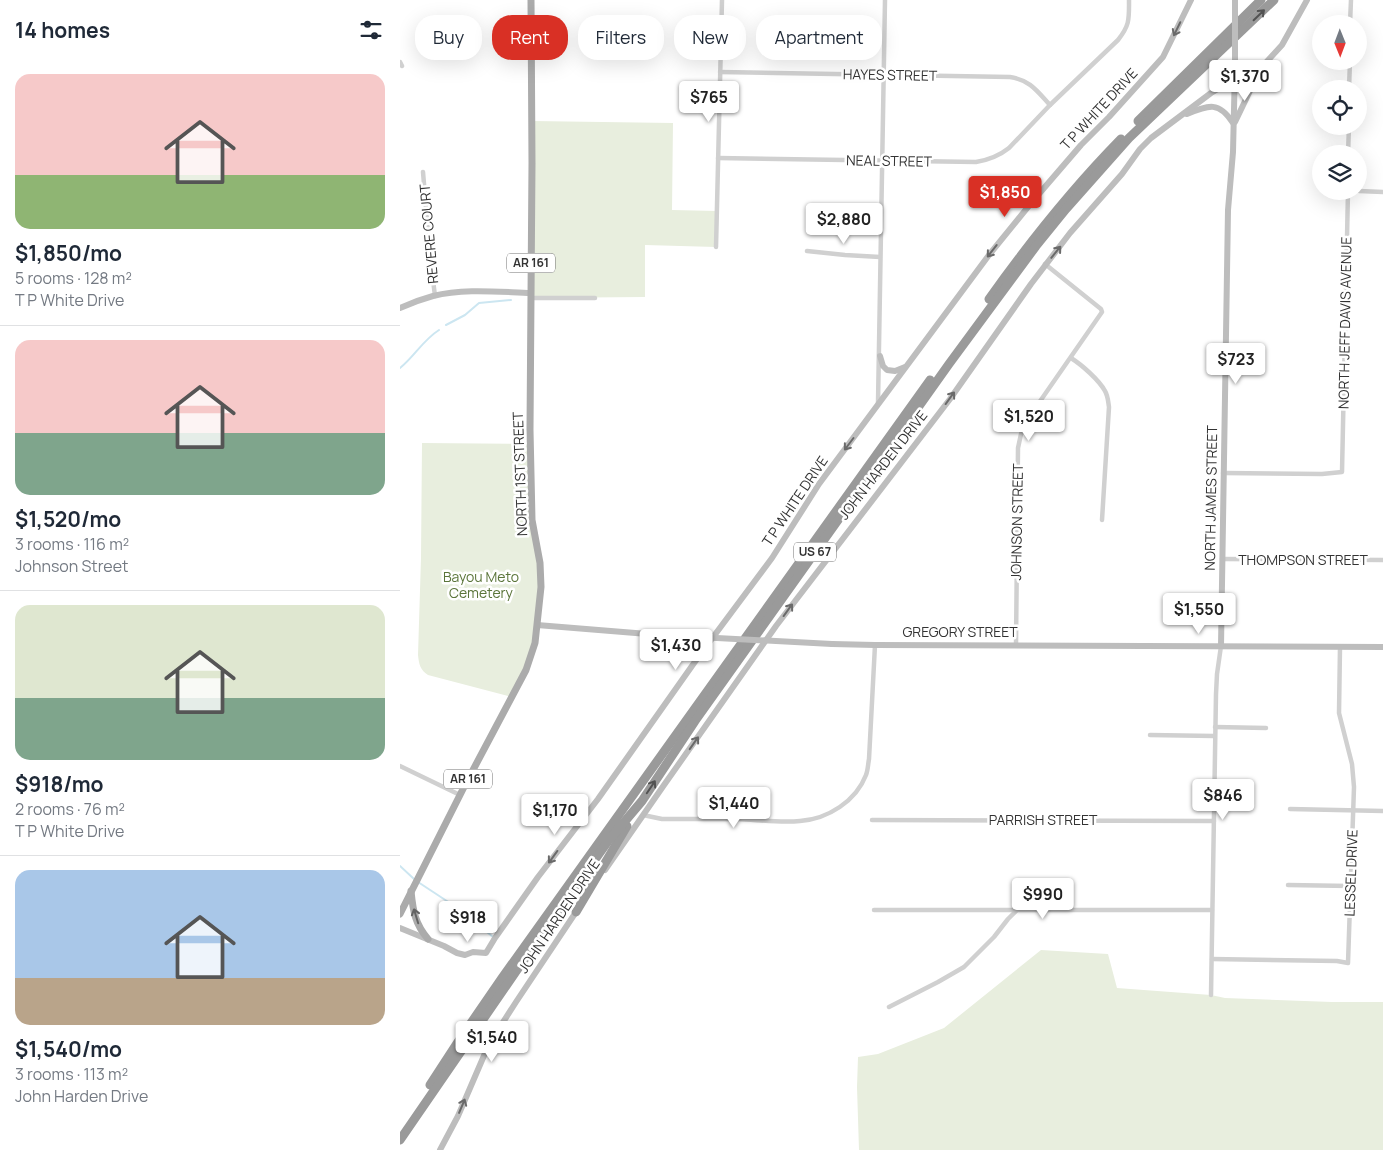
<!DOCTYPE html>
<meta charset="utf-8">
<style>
:root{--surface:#fff;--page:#f6f6f7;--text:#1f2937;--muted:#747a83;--line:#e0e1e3;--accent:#d93025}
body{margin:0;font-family:Manrope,sans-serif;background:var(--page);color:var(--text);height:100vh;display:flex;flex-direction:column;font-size:19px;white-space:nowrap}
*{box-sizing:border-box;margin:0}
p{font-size:16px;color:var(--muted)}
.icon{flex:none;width:28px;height:28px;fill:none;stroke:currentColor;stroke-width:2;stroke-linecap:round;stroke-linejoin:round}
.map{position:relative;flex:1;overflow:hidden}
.panel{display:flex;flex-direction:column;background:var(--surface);width:400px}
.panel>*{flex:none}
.hud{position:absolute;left:15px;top:15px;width:475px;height:45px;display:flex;gap:10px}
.needle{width:32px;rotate:179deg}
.fabs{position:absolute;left:912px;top:15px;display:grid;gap:10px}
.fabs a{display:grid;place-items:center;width:55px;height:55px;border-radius:50%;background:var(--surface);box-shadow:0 5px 20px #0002;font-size:25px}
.price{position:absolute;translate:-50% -42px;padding:0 11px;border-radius:5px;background:#fff;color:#222;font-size:16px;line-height:32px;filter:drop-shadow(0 1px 2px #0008)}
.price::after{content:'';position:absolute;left:50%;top:30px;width:15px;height:11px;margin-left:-8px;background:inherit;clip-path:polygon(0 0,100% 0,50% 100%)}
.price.current{background:var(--accent);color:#fff}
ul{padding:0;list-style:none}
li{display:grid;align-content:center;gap:10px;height:265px;padding:0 15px}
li+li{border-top:1px solid var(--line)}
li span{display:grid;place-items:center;height:155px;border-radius:15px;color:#555}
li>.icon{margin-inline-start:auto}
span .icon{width:90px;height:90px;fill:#fffc;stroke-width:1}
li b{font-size:21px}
h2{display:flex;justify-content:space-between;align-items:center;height:60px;padding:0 15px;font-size:21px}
.chip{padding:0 18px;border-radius:20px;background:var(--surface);box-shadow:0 5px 20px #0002;font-size:18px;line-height:45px}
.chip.current{background:var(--accent);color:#fff}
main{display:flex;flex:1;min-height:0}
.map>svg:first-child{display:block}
</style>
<main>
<section class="panel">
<h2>14 homes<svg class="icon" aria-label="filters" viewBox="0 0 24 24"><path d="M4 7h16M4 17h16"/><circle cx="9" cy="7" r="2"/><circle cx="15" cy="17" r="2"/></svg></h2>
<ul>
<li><span style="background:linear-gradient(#f6c9c9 65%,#8fb573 0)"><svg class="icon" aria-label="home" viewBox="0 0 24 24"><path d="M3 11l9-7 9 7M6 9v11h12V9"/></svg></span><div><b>$1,850/mo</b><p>5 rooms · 128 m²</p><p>T P White Drive</p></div></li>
<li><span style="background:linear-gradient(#f6c9c9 60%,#7fa58c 0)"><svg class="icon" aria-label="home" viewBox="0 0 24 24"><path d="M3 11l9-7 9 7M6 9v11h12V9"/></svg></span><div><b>$1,520/mo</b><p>3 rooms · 116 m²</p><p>Johnson Street</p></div></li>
<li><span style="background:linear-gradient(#dfe7d0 60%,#7fa58c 0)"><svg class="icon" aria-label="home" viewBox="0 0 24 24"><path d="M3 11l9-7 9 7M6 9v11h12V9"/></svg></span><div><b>$918/mo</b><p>2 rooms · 76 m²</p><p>T P White Drive</p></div></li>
<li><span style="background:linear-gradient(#a9c7e8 70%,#b9a48a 0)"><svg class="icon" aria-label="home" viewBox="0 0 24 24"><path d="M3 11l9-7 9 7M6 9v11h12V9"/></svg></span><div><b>$1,540/mo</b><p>3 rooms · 113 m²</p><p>John Harden Drive</p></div></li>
</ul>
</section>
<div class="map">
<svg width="983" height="1150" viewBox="0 0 983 1150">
<rect width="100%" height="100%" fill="#fff"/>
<g fill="#e8eede">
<path d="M 132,121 L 273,123 L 272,210 L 317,211 L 316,247 L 245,245 L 245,297 L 131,298 Z"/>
<path d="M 22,443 L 130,444 L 132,520 L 140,560 L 135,643 L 112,697 L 28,675 C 20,670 19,664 18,655 L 21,558 Z"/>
<path d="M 641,950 L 708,954 L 717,988 L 811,995 L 825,998 L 932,1002 L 983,1002 L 983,1150 L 459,1150 L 457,1087 L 458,1057 L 478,1054 L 544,1028 Z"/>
</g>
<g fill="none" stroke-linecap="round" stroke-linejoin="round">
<g stroke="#cce6f1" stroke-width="2">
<path d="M 46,325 L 65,315 L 79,303 L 111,300"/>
<path d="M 0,368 C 14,357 23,340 39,330"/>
<path d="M 0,866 L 14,879"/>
<path d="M 18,882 L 62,911 L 93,937"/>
</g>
<g stroke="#d0d0d0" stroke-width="4.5">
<path d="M 950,24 L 951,0"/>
<path d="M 0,62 L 2,66"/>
<path d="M 320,72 L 610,77 C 630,80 637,91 650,105"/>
<path d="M 949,89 L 950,61"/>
<path d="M 948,154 L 949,126"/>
<path d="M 318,158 L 576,162 C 588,160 599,156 609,148 L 650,105 L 718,40 C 730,25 729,19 729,0"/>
<path d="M 23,172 L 30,256 L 35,296"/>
<path d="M 959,191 L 983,192"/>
<path d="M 316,247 L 322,0"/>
<path d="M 407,251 L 445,255 L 480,257"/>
<path d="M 131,298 L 195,298"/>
<path d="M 671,358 C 682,365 699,380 705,391 C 708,396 708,401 709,407 L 702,520"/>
<path d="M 478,404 L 485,0"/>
<path d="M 823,473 L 922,474 L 942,472 L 948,191"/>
<path d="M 822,559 L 983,560"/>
<path d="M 616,645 L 618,448 L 621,434 L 627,420 L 702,312 L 701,309 L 645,264"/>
<path d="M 815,727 L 866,728"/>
<path d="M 750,735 L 814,736"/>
<path d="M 0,766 L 60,795"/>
<path d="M 890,809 L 983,811"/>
<path d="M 243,815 L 262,819 C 288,819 313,819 339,819 C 359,820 380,823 400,821 C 428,819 456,801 466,775 C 468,770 468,764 469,759 L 475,645"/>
<path d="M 472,820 L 814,821"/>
<path d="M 888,885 L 950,886"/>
<path d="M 474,910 L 812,910"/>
<path d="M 812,959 L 937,961 L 948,963 L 954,787 L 952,764 L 939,713 L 940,647"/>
<path d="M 811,995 L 816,694 L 817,674 L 821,646"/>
<path d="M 489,1007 L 538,982 L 564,967 L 594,937 L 608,919 L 617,910"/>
</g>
<g stroke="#bdbdbd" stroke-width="6">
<path d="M 787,114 C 809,105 819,101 833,123"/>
<path d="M 835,122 L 860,70"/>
<path d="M 0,308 C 11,303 22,299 33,296 C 64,288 99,292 131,293"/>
<path d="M 480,356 L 483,366 L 487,370 L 495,371 L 505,367"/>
<path d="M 137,625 L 260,635"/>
<path d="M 432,644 L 475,645 L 983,647"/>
<path d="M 821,646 L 828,210 L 833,152 L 835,67"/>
<path d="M 205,870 L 264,785 L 376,626 L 550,399 L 631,284 L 670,233 L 722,174 L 740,149 L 751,138 L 811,93 L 835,79 L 848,77 L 860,69 L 882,45 L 907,0"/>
<path d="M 0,928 L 44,946 L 57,953 L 65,955 L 73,952 L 86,953 L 95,938 L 138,877 L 198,799 L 299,656 L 372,558 L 419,484 L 589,255 L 632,202 L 681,145 L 709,117 L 763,57 L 791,0"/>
<path d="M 40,1150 L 58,1116 L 89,1044 L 116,1002 L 178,909"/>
</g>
<g stroke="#ababab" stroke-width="7">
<path d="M 11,891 C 13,911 15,924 28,939"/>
<path d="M 0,914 L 64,787 L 126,670 L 135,643 L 141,587 L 140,563 L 132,520 L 130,430 L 132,163 L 131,0"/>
</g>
<g stroke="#9a9a9a" stroke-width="9">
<path d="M 738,121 L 861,0"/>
<path d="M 589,299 C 629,243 672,189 721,139"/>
<path d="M 176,912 L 227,826"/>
<path d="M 30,1085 L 58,1042 L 102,978 L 530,380"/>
<path d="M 0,1140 L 141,935 L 209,840 L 242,801 L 295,721 L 549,364 L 636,246 L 666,209 L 729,138 L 874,0"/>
</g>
<g stroke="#bdbdbd" stroke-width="6">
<path d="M 835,67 L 835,0"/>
<path d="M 260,635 L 432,644"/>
</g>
</g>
<defs><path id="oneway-shaft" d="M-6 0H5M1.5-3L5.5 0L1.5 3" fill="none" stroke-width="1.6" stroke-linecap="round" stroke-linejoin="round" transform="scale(1.25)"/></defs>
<g stroke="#525252">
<use href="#oneway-shaft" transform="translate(859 15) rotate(-44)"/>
<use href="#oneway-shaft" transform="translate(251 787) rotate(-56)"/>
</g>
<g stroke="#6a6a6a">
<use href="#oneway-shaft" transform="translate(777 29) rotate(116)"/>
<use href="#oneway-shaft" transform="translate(592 251) rotate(128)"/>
<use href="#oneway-shaft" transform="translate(656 252) rotate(-51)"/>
<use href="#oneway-shaft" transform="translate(550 398) rotate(-54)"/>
<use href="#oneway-shaft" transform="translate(449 444) rotate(127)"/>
<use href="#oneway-shaft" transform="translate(388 610) rotate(-54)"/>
<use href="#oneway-shaft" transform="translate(294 743) rotate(-55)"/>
<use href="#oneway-shaft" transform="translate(153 857) rotate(126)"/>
<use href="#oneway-shaft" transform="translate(62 1106) rotate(-67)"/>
</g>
<use stroke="#636363" href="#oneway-shaft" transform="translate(16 916) rotate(-107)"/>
<g text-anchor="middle" stroke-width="5" stroke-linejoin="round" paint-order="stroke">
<g fill="#fff" stroke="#707070" stroke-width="1">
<rect x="107" y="253.5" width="48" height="19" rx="4"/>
<rect x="394" y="542.5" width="42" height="19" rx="4"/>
<rect x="44" y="769.5" width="48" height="19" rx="4"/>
</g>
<g font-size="12" font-weight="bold" fill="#333">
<text x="131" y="267">AR 161</text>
<text x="415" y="556">US 67</text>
<text x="68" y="783">AR 161</text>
</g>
<g font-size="14" fill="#333" stroke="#fff">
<text transform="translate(490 75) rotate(1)" y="5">HAYES STREET</text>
<text transform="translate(699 109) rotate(-47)" y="5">T P WHITE DRIVE</text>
<text transform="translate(489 161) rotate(1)" y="5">NEAL STREET</text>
<text transform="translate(29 234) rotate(-95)" y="5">REVERE COURT</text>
<text transform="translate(945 323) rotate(-89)" y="5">NORTH JEFF DAVIS AVENUE</text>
<text transform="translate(483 465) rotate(-52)" y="5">JOHN HARDEN DRIVE</text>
<text transform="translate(120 474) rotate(-92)" y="5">NORTH 1ST STREET</text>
<text transform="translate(811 498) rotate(-89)" y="5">NORTH JAMES STREET</text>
<text transform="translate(395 501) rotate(-56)" y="5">T P WHITE DRIVE</text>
<text transform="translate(617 522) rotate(-89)" y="5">JOHNSON STREET</text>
<text x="903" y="565">THOMPSON STREET</text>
<text x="560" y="637">GREGORY STREET</text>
<text x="643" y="825">PARRISH STREET</text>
<text transform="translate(951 873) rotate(-88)" y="5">LESSEL DRIVE</text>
<text transform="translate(159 916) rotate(-56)" y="5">JOHN HARDEN DRIVE</text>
</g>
<g font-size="14" fill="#5b753a" stroke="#fff">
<text x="81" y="582">Bayou Meto<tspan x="81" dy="16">Cemetery</tspan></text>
</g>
</g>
</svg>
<div class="fabs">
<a><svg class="needle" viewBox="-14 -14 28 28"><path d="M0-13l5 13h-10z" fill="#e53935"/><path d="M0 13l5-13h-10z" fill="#747a83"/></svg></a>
<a><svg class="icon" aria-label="locate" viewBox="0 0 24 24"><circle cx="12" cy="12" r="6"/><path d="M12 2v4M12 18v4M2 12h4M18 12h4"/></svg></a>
<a><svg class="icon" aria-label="layers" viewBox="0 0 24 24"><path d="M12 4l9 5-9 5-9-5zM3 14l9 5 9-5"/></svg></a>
</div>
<b class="price" style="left:845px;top:102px">$1,370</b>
<b class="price" style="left:309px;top:123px">$765</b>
<b class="price current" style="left:605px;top:218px">$1,850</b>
<b class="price" style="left:444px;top:245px">$2,880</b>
<b class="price" style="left:836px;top:385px">$723</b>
<b class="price" style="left:629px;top:442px">$1,520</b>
<b class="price" style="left:799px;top:635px">$1,550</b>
<b class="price" style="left:276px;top:671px">$1,430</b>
<b class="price" style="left:823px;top:821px">$846</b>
<b class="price" style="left:334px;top:829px">$1,440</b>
<b class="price" style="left:155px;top:836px">$1,170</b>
<b class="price" style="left:643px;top:920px">$990</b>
<b class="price" style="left:68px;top:943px">$918</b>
<b class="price" style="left:92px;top:1063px">$1,540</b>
<div class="hud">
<a class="chip">Buy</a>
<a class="chip current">Rent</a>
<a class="chip">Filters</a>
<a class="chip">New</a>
<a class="chip">Apartment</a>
</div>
</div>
</main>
